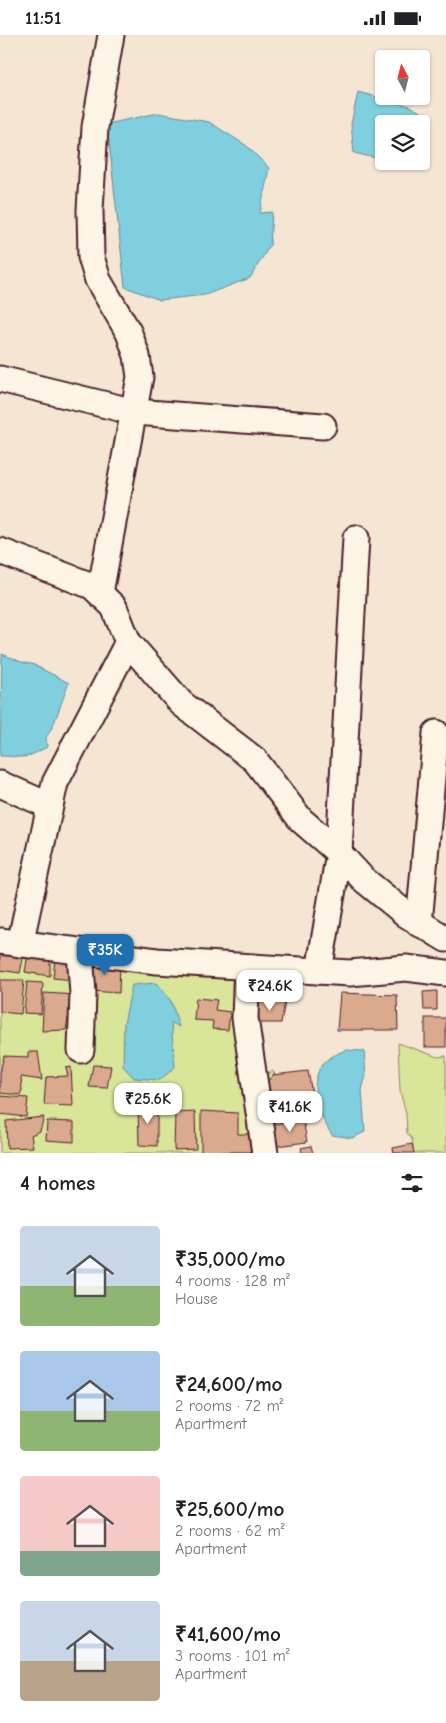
<!DOCTYPE html>
<meta charset="utf-8">
<style>
:root{--surface:#fff;--page:#f2f2f2;--text:#202124;--muted:#757577;--accent:#1f6fb2}
body{margin:0;font-family:"Comic Neue",sans-serif;background:var(--page);color:var(--text);height:100vh;display:flex;flex-direction:column;font-size:19px;white-space:nowrap}
*{box-sizing:border-box;margin:0}
p{font-size:16px;color:var(--muted)}
.icon{flex:none;width:28px;height:28px;fill:none;stroke:currentColor;stroke-width:2;stroke-linecap:round;stroke-linejoin:round}
.map{position:relative;height:1118px;overflow:hidden}
.drawer{display:flex;flex-direction:column;background:var(--surface);flex:1}
.drawer>*{flex:none}
.needle{width:32px;rotate:353deg}
.buttons{position:absolute;left:375px;top:15px;display:grid;gap:10px}
.buttons a{display:grid;place-items:center;width:55px;height:55px;border-radius:5px;background:var(--surface);box-shadow:0 1px 4px #0004;font-size:25px}
.price{position:absolute;translate:-50% -42px;padding:0 11px;border-radius:10px;background:#fff;color:#222;font-size:16px;line-height:32px;filter:drop-shadow(0 1px 2px #0008)}
.price::after{content:'';position:absolute;left:50%;top:30px;width:15px;height:11px;margin-left:-8px;background:inherit;clip-path:polygon(0 0,100% 0,50% 100%)}
.price.current{background:var(--accent);color:#fff}
ul{padding:0;list-style:none}
li{display:flex;align-items:center;gap:15px;height:125px;padding:0 20px}
li span{display:grid;place-items:center;flex:none;width:140px;height:100px;border-radius:5px;color:#555}
li>.icon{margin-inline-start:auto}
span .icon{width:60px;height:60px;fill:#fffc;stroke-width:1}
li b{font-size:21px}
h2{display:flex;justify-content:space-between;align-items:center;height:60px;padding:0 20px;font-size:21px}
.status{display:flex;justify-content:space-between;align-items:center;height:35px;padding:0 25px;background:var(--surface);direction:ltr}
.status svg{height:14px;fill:currentColor}
.map>svg:first-child{display:block}
</style>
<div class="status"><b>11:51</b><svg viewBox="0 0 49 12"><path d="M0 12V9h3v3zM5 12V6h3v6zM10 12V3h3v9zM15 12V0h3v12zM26 1h20v11H26zM47 4h2v5h-2z"/></svg></div>
<div class="map">
<svg width="446" height="1118" viewBox="0 0 446 1118">
<rect width="100%" height="100%" fill="#f5e6d4"/>
<filter id="ink" filterUnits="userSpaceOnUse"><feTurbulence type="fractalNoise" baseFrequency=".02" numOctaves="2"/><feDisplacementMap in="SourceGraphic" scale="10" xChannelSelector="R" yChannelSelector="G"/><feConvolveMatrix kernelMatrix="1 2 1 2 8 2 1 2 1" color-interpolation-filters="sRGB"/></filter>
<g filter="url(#ink)">
<g fill="#d9e598" stroke="#928262">
<path d="M 0,905 L 247,932 L 265,1118 L 0,1118 Z"/>
<path d="M 398,1008 L 438,1022 L 446,1021 L 446,1118 L 414,1118 L 412,1104 L 407,1098 L 406,1079 L 400,1056 Z"/>
<path d="M 272,1036 L 275,1038 L 267,1047 L 268,1065 L 297,1063 L 300,1083 L 264,1088 L 263,1042 Z"/>
</g>
<g fill="#80cfde" stroke="#6a8996">
<path d="M 358,57 L 410,71 L 422,78 L 419,89 L 384,89 L 384,125 L 354,118 L 351,89 Z"/>
<path d="M 158,78 L 209,87 L 247,111 L 269,133 L 260,178 L 272,177 L 270,210 L 250,243 L 205,260 L 160,265 L 125,252 L 107,89 Z"/>
<path d="M 2,619 L 24,628 L 32,629 L 69,648 C 63,661 54,694 46,702 L 47,712 C 22,725 28,722 0,721 Z"/>
<path d="M 156,948 L 171,966 L 179,992 L 171,987 L 175,1032 L 160,1045 L 134,1043 L 123,1031 L 124,989 L 132,950 Z"/>
<path d="M 345,1015 L 364,1016 L 366,1040 L 362,1055 L 365,1097 L 352,1103 L 332,1100 C 319,1080 307,1052 322,1030 C 326,1023 338,1019 345,1015 Z"/>
</g>
<g fill="#dba98e" stroke="#4a1f2b">
<path d="M 0,917 L 24,919 L 20,938 L 0,935 Z"/>
<path d="M 28,919 L 50,920 L 50,941 L 25,937 Z"/>
<path d="M 55,924 L 76,927 L 74,945 L 53,943 Z"/>
<path d="M 92,924 L 120,926 L 119,958 L 90,956 Z"/>
<path d="M 0,945 L 24,945 L 21,979 L 0,977 Z"/>
<path d="M 27,947 L 43,948 L 41,979 L 24,978 Z"/>
<path d="M 437,956 L 437,975 L 424,975 L 423,957 Z"/>
<path d="M 44,958 L 77,960 L 77,982 L 68,983 L 66,995 L 42,996 Z"/>
<path d="M 340,958 L 397,960 L 398,995 L 337,995 Z"/>
<path d="M 196,963 L 217,965 L 215,975 L 230,977 L 228,995 L 212,994 L 213,986 L 194,985 Z"/>
<path d="M 258,965 L 285,967 L 281,988 L 255,988 Z"/>
<rect x="425" y="983" width="21" height="29"/>
<path d="M 28,1017 L 38,1017 L 42,1045 L 21,1042 L 22,1055 L 20,1060 L 0,1058 L 0,1038 L 4,1021 L 28,1022 Z"/>
<path d="M 93,1030 L 111,1031 L 107,1053 L 89,1052 Z"/>
<path d="M 71,1032 L 73,1071 L 44,1070 L 46,1042 L 68,1041 L 66,1033 Z"/>
<path d="M 308,1036 L 312,1059 L 268,1065 L 267,1047 L 273,1040 Z"/>
<path d="M 0,1061 L 28,1063 L 26,1082 L 0,1079 Z"/>
<path d="M 157,1068 L 157,1111 L 139,1110 L 138,1070 Z"/>
<path d="M 201,1076 L 238,1078 L 238,1099 L 251,1099 L 252,1117 L 201,1117 Z"/>
<path d="M 195,1077 L 196,1114 L 174,1115 L 175,1078 Z"/>
<path d="M 44,1082 L 40,1096 L 31,1100 L 33,1112 L 7,1113 L 6,1086 Z"/>
<path d="M 303,1084 L 307,1107 L 276,1111 L 273,1089 Z"/>
<path d="M 47,1086 L 74,1087 L 74,1107 L 46,1105 Z"/>
<path d="M 412,1109 L 414,1118 L 394,1118 L 393,1113 Z"/>
<path d="M 311,1111 L 313,1118 L 302,1118 L 301,1113 Z"/>
</g>
<g fill="none" stroke-linecap="round" stroke-linejoin="round">
<g stroke="#4a1f2b" stroke-width="29">
<g id="minor">
<path d="M 0,344 L 135,377 L 323,391"/>
<path d="M 0,516 L 92,551 L 114,572 L 128,607 L 181,668 L 255,725 L 301,785 L 339,818 L 363,844 L 407,880 L 446,904"/>
<path d="M 100,558 L 140,342 L 137,321 L 129,298 L 98,245 L 91,222 L 90,175 L 95,92 L 111,0"/>
<path d="M 0,749 L 50,771"/>
<path d="M 419,889 L 436,698"/>
<path d="M 0,906 L 157,926 L 350,938 L 406,933 L 446,938"/>
<path d="M 20,909 L 55,748 L 128,607"/>
<path d="M 80,917 L 83,959 L 81,1015"/>
<path d="M 247,932 L 245,983 L 265,1118"/>
<path d="M 319,936 L 339,818 L 356,503"/>
</g>
</g>
<use href="#minor" stroke="#fcf5e5" stroke-width="25"/>
</g>
</g>
</svg>
<div class="buttons">
<a><svg class="needle" viewBox="-14 -14 28 28"><path d="M0-13l5 13h-10z" fill="#e53935"/><path d="M0 13l5-13h-10z" fill="#757577"/></svg></a>
<a><svg class="icon" aria-label="layers" viewBox="0 0 24 24"><path d="M12 4l9 5-9 5-9-5zM3 14l9 5 9-5"/></svg></a>
</div>
<b class="price current" style="left:105px;top:941px">₹35K</b>
<b class="price" style="left:270px;top:977px">₹24.6K</b>
<b class="price" style="left:148px;top:1090px">₹25.6K</b>
<b class="price" style="left:290px;top:1098px">₹41.6K</b>
</div>
<section class="drawer">
<h2>4 homes<svg class="icon" aria-label="filters" viewBox="0 0 24 24"><path d="M4 7h16M4 17h16"/><circle cx="9" cy="7" r="2"/><circle cx="15" cy="17" r="2"/></svg></h2>
<ul>
<li><span style="background:linear-gradient(#c9d6e8 60%,#8fb573 0)"><svg class="icon" aria-label="home" viewBox="0 0 24 24"><path d="M3 11l9-7 9 7M6 9v11h12V9"/></svg></span><div><b>₹35,000/mo</b><p>4 rooms · 128 m²</p><p>House</p></div></li>
<li><span style="background:linear-gradient(#a9c7e8 60%,#8fb573 0)"><svg class="icon" aria-label="home" viewBox="0 0 24 24"><path d="M3 11l9-7 9 7M6 9v11h12V9"/></svg></span><div><b>₹24,600/mo</b><p>2 rooms · 72 m²</p><p>Apartment</p></div></li>
<li><span style="background:linear-gradient(#f6c9c9 75%,#7fa58c 0)"><svg class="icon" aria-label="home" viewBox="0 0 24 24"><path d="M3 11l9-7 9 7M6 9v11h12V9"/></svg></span><div><b>₹25,600/mo</b><p>2 rooms · 62 m²</p><p>Apartment</p></div></li>
<li><span style="background:linear-gradient(#c9d6e8 60%,#b9a48a 0)"><svg class="icon" aria-label="home" viewBox="0 0 24 24"><path d="M3 11l9-7 9 7M6 9v11h12V9"/></svg></span><div><b>₹41,600/mo</b><p>3 rooms · 101 m²</p><p>Apartment</p></div></li>
</ul>
</section>
